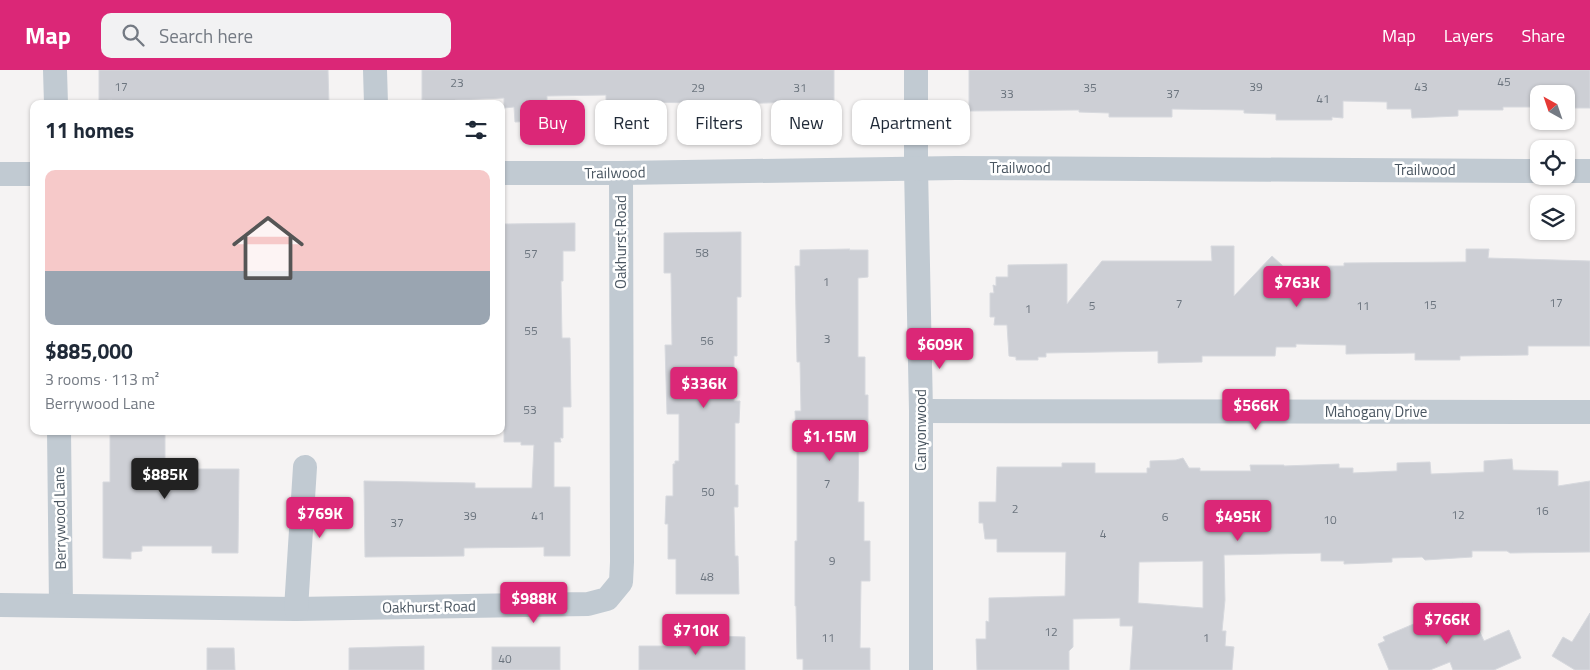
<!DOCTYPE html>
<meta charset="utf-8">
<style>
:root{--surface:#fff;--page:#f2f2f3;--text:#1f2937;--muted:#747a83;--accent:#db2777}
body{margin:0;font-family:"Titillium Web",sans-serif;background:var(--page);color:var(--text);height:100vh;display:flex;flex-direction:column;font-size:19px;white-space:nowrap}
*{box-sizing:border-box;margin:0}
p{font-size:16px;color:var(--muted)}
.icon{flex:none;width:28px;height:28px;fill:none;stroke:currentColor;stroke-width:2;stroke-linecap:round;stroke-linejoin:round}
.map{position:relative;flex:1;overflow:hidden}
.details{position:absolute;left:30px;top:30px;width:475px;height:335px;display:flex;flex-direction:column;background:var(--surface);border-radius:10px;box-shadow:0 1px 4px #0004}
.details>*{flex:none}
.top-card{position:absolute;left:520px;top:30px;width:475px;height:45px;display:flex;gap:10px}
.needle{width:32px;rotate:320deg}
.tools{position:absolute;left:1530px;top:15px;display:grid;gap:10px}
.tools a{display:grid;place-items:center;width:45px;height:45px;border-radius:10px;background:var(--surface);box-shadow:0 1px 4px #0004;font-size:25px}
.price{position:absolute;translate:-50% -42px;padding:0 11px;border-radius:5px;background:var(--accent);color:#fff;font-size:16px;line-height:32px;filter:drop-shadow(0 1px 2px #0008)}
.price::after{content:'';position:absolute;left:50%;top:30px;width:15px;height:11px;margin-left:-8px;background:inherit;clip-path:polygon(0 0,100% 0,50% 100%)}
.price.current{background:#222;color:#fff}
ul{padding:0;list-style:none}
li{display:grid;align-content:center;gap:10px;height:265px;padding:0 15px}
li span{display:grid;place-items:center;height:155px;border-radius:10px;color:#555}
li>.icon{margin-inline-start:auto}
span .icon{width:90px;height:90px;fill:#fffc;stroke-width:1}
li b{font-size:21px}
h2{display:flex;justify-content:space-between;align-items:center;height:60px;padding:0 15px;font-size:21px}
.chip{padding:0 18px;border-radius:10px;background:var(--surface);box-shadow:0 1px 4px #0004;font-size:18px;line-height:45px}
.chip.current{background:var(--accent);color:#fff}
header{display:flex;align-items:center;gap:30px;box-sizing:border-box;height:70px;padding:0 25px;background:var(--accent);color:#fff}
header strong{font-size:24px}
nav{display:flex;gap:28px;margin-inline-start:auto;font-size:18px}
.search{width:350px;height:45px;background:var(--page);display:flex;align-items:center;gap:12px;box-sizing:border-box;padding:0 18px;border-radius:10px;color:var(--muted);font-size:19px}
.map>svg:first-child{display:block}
</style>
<header>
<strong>Map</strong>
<div class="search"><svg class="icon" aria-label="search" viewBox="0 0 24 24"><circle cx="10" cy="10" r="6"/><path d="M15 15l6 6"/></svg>Search here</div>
<nav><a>Map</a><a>Layers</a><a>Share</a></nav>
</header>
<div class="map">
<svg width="1590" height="600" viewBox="0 0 1590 600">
<rect width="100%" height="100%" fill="#f5f3f3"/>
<g fill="#cdcfd5" stroke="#d7d9de" fill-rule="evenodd">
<path d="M 99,0 L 328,0 L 329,34 L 112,34 L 112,30 L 99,31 Z"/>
<path d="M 422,0 L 834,0 L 834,35 L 799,35 L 799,32 L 732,34 L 732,36 L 697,35 L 697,33 L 646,32 L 643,40 L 635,44 L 635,49 L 606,50 L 606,25 L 547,26 L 547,46 L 539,46 L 539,51 L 515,52 L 514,37 L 504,38 L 504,28 L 455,30 L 455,34 L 426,34 L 425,30 L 422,30 Z"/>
<path d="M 969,0 L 1590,0 L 1590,38 L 1566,38 L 1566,24 L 1539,24 L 1539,37 L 1503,37 L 1503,40 L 1458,40 L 1458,46 L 1412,48 L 1411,39 L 1387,39 L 1387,32 L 1343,31 L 1343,48 L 1332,47 L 1332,50 L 1276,50 L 1276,44 L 1244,43 L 1244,40 L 1172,39 L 1172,47 L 1109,47 L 1109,43 L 1079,42 L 1079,40 L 969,41 Z"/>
<path d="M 575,153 L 575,181 L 563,181 L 563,211 L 561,211 L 562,268 L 570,268 L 571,337 L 563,337 L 563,368 L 560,368 L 561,372 L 554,372 L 554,417 L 570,417 L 570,486 L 544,486 L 544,477 L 464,478 L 464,486 L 365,487 L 364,411 L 475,413 L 475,418 L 532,418 L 534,375 L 521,375 L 521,372 L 504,372 L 504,348 L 501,348 L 501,325 L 504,325 L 504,271 L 501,271 L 501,170 L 505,170 L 505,154 Z"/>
<path d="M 741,162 L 741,227 L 737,227 L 737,286 L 734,286 L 734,331 L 740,331 L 739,353 L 735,353 L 735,415 L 738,415 L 738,437 L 734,437 L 735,486 L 738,486 L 739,524 L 676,524 L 676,489 L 668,489 L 668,454 L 665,454 L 666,426 L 673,426 L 673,394 L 675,394 L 675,391 L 679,391 L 679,344 L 667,344 L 665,275 L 672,275 L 671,203 L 664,203 L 664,163 Z"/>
<path d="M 1211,176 L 1234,176 L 1234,226 L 1272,186 L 1283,196 L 1344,196 L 1344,193 L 1466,192 L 1466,179 L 1489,179 L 1488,188 L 1590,191 L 1590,276 L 1528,276 L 1528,285 L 1460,286 L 1460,290 L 1415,290 L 1415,283 L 1346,284 L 1346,275 L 1296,274 L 1296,277 L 1276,277 L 1275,286 L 1202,286 L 1202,292 L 1158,293 L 1158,281 L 1046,283 L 1046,287 L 1038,287 L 1038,290 L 1016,290 L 1016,287 L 1009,286 L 1007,255 L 994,255 L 995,247 L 990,247 L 990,223 L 994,223 L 993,215 L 996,216 L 996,207 L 1008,207 L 1008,195 L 1067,194 L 1067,234 L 1102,191 L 1212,191 Z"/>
<path d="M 850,179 L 849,180 L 868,180 L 868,207 L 858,208 L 858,287 L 865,287 L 865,325 L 868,325 L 868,353 L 859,353 L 858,432 L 864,432 L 864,471 L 870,471 L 870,511 L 861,511 L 860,578 L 870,578 L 870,600 L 803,600 L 803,589 L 797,589 L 796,536 L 795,536 L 795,471 L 797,471 L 797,364 L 796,364 L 795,341 L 801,341 L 800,292 L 797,292 L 795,196 L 800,196 L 800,180 Z"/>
<path d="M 110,361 L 165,361 L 165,399 L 239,399 L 238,483 L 212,483 L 212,476 L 142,476 L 142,481 L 131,482 L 131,489 L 103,488 L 103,412 L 110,412 Z"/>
<path d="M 1183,388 L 1189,398 L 1200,398 L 1200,401 L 1251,401 L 1250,395 L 1284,395 L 1284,396 L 1339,394 L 1339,398 L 1353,398 L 1353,403 L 1397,401 L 1397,393 L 1430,392 L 1431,404 L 1484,402 L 1484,391 L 1512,389 L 1513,400 L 1558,401 L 1558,416 L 1590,411 L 1590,482 L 1510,483 L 1507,481 L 1472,481 L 1472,487 L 1425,490 L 1422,487 L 1392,488 L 1392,492 L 1344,494 L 1344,491 L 1321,491 L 1321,483 L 1224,485 L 1225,530 L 1222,561 L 1226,561 L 1225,576 L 1234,577 L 1232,600 L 1130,600 L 1133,556 L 1120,556 L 1120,548 L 1073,549 L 1073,577 L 1069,581 L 1069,600 L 977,600 L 976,569 L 986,569 L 986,551 L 989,552 L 989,528 L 1065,526 L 1066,482 L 997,482 L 997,469 L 985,469 L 983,453 L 979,453 L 979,432 L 996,432 L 997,397 L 1062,397 L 1062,393 L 1095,393 L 1095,403 L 1147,403 L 1147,398 L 1150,398 L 1150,391 L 1176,390 ZM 1203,491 L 1203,538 L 1138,533 L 1139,492 Z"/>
<path d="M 1463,533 L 1475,559 L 1478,558 L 1484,571 L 1509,560 L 1521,588 L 1494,600 L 1453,600 L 1450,592 L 1430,600 L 1389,600 L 1378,574 L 1385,571 L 1383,567 Z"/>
<path d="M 1590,543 L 1590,600 L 1575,600 L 1552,586 L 1563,567 L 1572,572 Z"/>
<path d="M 718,566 L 745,567 L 745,600 L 639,600 L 639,576 L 686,576 L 686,574 L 718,574 Z"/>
<path d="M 424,576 L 424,600 L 349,600 L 349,578 Z"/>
<rect x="492" y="577" width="68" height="23"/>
<path d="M 207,578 L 234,578 L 235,600 L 207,600 Z"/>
</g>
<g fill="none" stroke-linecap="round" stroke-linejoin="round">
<g stroke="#c1cad2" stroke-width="24">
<path d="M 55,0 L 56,34"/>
<path d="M 375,0 L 376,34"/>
<path d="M 916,0 L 916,98 L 921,341 L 921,600"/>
<path d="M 1566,101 L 1590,101"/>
<path d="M 501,103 L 621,103 L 956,98 L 1539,101"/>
<path d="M 0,104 L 34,104"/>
<path d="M 921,341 L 1590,342"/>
<path d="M 59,361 L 61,535"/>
<path d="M 0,535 L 296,539 L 588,534 L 607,529 L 621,512 L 622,492 L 621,103"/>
<path d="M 296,539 L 305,397"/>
</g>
</g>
<g text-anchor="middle" stroke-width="5" stroke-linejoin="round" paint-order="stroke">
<g font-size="12" fill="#6b747e">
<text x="1504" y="16">45</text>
<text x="457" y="17">23</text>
<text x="121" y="21">17</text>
<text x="1256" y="21">39</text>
<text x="1421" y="21">43</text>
<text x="698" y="22">29</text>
<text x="800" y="22">31</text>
<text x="1090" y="22">35</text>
<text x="1007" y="28">33</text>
<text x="1173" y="28">37</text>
<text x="1323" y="33">41</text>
<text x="702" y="187">58</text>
<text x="531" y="188">57</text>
<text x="826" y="216">1</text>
<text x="1556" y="237">17</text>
<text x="1179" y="238">7</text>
<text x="1430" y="239">15</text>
<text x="1092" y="240">5</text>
<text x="1363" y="240">11</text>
<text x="1028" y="243">1</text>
<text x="531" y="265">55</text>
<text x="827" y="273">3</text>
<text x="707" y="275">56</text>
<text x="530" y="344">53</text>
<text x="827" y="418">7</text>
<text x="708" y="426">50</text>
<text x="1015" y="443">2</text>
<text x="1542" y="445">16</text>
<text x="1458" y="449">12</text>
<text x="470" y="450">39</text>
<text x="538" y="450">41</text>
<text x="1165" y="451">6</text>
<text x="1330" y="454">10</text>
<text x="397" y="457">37</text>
<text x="1103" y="468">4</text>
<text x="832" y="495">9</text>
<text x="707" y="511">48</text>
<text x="1051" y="566">12</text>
<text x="828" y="572">11</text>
<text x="1206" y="572">1</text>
<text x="505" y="593">40</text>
</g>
<g font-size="15" fill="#4a5661" stroke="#fff">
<text x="1020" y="103">Trailwood</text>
<text x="1425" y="105">Trailwood</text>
<text transform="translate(615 103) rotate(-1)" y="5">Trailwood</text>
<text transform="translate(621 172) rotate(-90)" y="5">Oakhurst Road</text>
<text x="1376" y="347">Mahogany Drive</text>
<text transform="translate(921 360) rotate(-90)" y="5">Canyonwood</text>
<text transform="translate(60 448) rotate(-91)" y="5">Berrywood Lane</text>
<text transform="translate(429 537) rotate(-1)" y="5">Oakhurst Road</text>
</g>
</g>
</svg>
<div class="tools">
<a><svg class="needle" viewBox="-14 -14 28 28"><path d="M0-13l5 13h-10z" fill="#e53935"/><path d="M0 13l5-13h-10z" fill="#747a83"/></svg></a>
<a><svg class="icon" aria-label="locate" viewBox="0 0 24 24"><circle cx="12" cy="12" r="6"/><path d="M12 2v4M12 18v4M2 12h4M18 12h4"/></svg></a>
<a><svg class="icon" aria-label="layers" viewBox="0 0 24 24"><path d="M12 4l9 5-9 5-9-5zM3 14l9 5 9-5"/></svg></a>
</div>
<b class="price" style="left:1297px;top:238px">$763K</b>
<b class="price" style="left:940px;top:300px">$609K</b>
<b class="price" style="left:704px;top:339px">$336K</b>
<b class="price" style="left:1256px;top:361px">$566K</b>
<b class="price" style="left:830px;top:392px">$1.15M</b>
<b class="price current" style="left:165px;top:430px">$885K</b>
<b class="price" style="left:320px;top:469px">$769K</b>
<b class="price" style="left:1238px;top:472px">$495K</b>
<b class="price" style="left:534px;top:554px">$988K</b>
<b class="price" style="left:1447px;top:575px">$766K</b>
<b class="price" style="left:696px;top:586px">$710K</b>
<div class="top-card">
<a class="chip current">Buy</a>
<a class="chip">Rent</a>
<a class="chip">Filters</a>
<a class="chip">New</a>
<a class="chip">Apartment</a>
</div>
<section class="details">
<h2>11 homes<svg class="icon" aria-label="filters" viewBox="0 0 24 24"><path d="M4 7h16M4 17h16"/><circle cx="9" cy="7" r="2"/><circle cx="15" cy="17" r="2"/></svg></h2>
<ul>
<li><span style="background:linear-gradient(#f6c9c9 65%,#9aa5b1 0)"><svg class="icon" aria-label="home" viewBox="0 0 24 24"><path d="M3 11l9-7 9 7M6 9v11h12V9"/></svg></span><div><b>$885,000</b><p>3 rooms · 113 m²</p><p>Berrywood Lane</p></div></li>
</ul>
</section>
</div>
